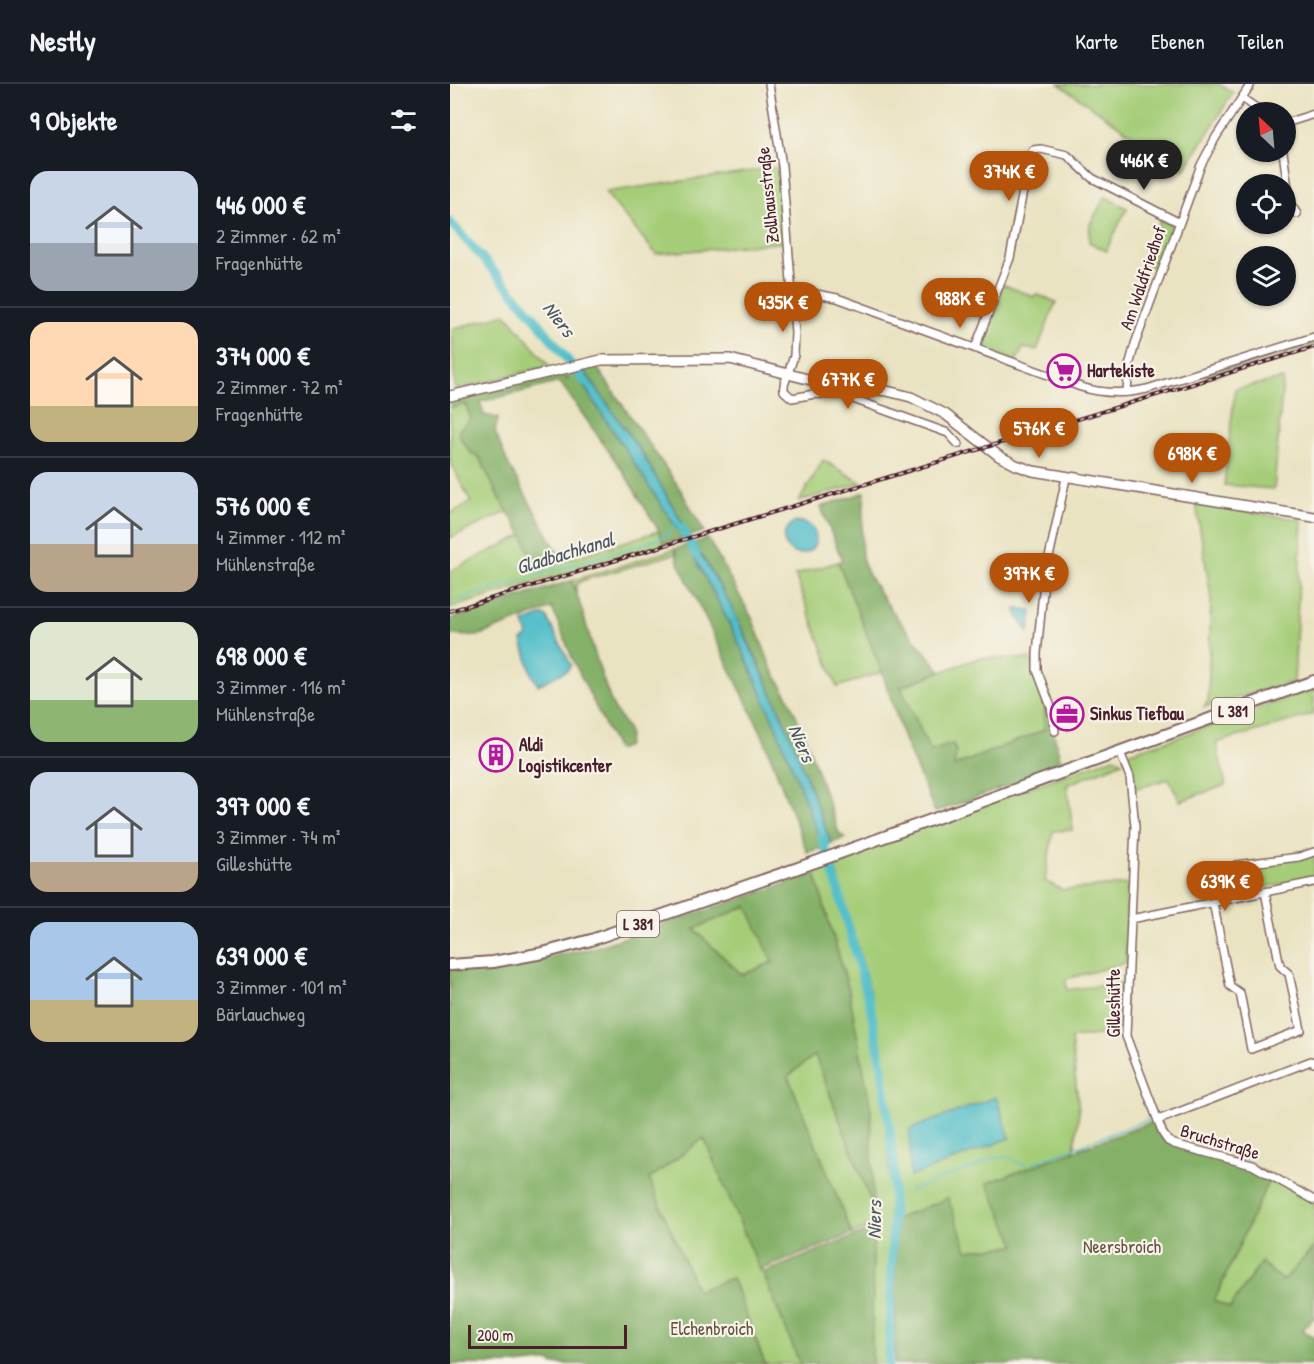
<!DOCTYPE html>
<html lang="de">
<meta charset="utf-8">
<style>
:root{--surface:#171b24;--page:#20242c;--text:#f1f3f6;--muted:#9ea1a6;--line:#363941;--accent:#b45309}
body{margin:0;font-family:"Patrick Hand",sans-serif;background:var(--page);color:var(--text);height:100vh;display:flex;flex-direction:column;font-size:22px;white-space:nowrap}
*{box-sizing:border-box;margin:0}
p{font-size:20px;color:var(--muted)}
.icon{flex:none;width:33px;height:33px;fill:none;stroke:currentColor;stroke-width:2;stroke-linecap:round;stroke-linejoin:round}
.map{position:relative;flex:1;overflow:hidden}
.details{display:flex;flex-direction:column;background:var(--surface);width:450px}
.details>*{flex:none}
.needle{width:39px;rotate:334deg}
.controls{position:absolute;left:786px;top:18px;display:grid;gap:12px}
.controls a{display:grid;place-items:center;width:60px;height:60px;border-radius:50%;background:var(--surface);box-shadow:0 2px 4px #0004;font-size:30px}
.scale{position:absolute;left:18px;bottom:15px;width:159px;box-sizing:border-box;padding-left:6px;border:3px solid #4a1f2b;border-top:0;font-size:16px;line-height:21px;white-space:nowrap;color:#4a1f2b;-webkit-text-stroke:4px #f7f3e8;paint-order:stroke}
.price{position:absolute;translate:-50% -51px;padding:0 14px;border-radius:21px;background:var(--accent);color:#fff;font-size:20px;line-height:39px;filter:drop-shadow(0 2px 3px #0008)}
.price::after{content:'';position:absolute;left:50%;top:36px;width:18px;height:14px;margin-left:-9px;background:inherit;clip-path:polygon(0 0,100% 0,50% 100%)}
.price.active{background:#222;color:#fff}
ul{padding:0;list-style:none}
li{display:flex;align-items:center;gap:18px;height:150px;padding:0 30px}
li+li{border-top:2px solid var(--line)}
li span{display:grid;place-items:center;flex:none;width:168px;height:120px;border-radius:18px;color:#555}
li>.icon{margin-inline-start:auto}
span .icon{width:72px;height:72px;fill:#fffc;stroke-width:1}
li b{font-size:26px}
h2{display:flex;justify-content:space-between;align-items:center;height:72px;padding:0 30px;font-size:26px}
header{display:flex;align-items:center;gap:36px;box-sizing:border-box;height:84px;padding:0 30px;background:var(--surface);border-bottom:2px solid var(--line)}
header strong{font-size:28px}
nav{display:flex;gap:33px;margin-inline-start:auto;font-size:21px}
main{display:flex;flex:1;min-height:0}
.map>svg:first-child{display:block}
</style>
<header>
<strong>Nestly</strong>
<nav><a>Karte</a><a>Ebenen</a><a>Teilen</a></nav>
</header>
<main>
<section class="details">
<h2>9 Objekte<svg class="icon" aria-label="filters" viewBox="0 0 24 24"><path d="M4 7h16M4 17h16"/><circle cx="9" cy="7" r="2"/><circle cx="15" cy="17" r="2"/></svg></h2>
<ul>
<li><span style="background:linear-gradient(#c9d6e8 60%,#9aa5b1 0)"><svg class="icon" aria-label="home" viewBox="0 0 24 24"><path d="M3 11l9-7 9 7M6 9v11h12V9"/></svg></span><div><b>446 000 €</b><p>2 Zimmer · 62 m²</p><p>Fragenhütte</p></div></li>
<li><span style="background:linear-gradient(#ffd9b3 70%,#c2b280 0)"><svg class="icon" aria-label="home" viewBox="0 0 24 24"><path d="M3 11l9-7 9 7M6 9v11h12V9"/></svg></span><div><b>374 000 €</b><p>2 Zimmer · 72 m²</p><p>Fragenhütte</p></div></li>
<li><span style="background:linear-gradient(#c9d6e8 60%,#b9a48a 0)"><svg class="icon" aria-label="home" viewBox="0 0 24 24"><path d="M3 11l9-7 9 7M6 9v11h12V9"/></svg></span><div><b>576 000 €</b><p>4 Zimmer · 112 m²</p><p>Mühlenstraße</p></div></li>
<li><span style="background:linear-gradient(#dfe7d0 65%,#8fb573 0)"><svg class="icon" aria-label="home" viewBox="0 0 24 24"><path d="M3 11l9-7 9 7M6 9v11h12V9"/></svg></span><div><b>698 000 €</b><p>3 Zimmer · 116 m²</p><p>Mühlenstraße</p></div></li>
<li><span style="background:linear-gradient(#c9d6e8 75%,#b9a48a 0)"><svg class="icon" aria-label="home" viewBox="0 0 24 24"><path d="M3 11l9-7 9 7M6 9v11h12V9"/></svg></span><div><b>397 000 €</b><p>3 Zimmer · 74 m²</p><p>Gilleshütte</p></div></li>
<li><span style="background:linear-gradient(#a9c7e8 65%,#c2b280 0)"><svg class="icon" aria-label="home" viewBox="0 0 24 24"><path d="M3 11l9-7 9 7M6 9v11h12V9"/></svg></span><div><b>639 000 €</b><p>3 Zimmer · 101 m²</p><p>Bärlauchweg</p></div></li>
</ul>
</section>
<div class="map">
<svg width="864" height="1280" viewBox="0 0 864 1280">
<rect width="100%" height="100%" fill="#f7f3e8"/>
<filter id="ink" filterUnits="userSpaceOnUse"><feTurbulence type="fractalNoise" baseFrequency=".0167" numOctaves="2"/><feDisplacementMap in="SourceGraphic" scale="12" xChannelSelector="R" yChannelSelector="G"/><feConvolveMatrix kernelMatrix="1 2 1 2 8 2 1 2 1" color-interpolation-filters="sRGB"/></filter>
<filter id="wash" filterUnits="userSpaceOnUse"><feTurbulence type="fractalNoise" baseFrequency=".008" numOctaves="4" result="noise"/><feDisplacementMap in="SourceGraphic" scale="24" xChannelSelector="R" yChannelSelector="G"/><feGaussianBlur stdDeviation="1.35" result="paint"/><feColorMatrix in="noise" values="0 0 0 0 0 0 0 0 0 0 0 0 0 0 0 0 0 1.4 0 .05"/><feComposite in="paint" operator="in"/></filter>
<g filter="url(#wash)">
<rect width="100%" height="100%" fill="#eae3c2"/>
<g fill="#a5cd78" stroke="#787652" stroke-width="1.5">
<path d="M 609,0 L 769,0 L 783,9 L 734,87 Z"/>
<path d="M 329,83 L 335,158 L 206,170 L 155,108 Z"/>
<path d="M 655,113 L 677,124 L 656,167 L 639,158 L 640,140 Z"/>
<path d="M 710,136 L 724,142 L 708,185 L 693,179 Z"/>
<path d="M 552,200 L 584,213 L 586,210 L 606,218 L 587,266 L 573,264 L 566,277 L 531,264 L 528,260 Z"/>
<path d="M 56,230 L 99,282 L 5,306 L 2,245 Z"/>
<path d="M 833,295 L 824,405 L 774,401 L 785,305 Z"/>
<path d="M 15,320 L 21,335 L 21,369 L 30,374 L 49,414 L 59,427 L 0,454 L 0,430 L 21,418 L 0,377 L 0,324 Z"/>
<path d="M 373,376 L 412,399 L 349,417 Z"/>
<path d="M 746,420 L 852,436 L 844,598 L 754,623 L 758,617 L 761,513 Z"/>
<path d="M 209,447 L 214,460 L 0,524 L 0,487 L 73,451 L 87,485 Z"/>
<path d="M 225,465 L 225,470 L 131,497 L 126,501 L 126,508 L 121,497 Z"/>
<path d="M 388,478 L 432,588 L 387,603 L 345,491 Z"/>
<path d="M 528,574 L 580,575 C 598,590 595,624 595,646 L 503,683 L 506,667 L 503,660 L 480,668 L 451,603 Z"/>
<path d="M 864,604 L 864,630 L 766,659 L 776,701 L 730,717 L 719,695 L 683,705 L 680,683 L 674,673 L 680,668 L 720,656 Z"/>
<path d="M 664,673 L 672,678 L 617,701 L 623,746 L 603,747 L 595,797 L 612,806 L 677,800 L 676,879 L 616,895 L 617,906 L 675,898 L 674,948 L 621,954 L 629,1028 L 624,1067 L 538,1100 L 567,1162 L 517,1166 L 460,1129 L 446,1135 L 445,1079 L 431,960 L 419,903 L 385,782 L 399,777 L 397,770 Z"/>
<path d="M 864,770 L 864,794 L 795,807 L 790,786 L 794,781 Z"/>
<path d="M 379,784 C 402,862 425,939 434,1020 C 445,1106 438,1194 437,1280 L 422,1280 L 423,1142 L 402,1150 L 338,992 L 365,971 L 422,1121 L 399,907 L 365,790 Z"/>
<path d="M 298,821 L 323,878 L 292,891 L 244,845 Z"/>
<path d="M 254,1054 L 310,1186 L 313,1189 L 350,1280 L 315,1280 L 282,1194 L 247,1207 L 199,1095 Z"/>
<path d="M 821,1091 L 864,1118 L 864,1163 L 833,1197 L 811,1178 L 780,1224 L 764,1218 Z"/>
</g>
<g fill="#84b068" stroke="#67684a" stroke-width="1.5" fill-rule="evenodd">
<path d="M 864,256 L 864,261 L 756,294 L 755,290 Z"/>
<path d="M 146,282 L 230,405 L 254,447 L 240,452 L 193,371 L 133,285 Z"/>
<path d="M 124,287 L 233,454 L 214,460 L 209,447 L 174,389 L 110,298 L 30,318 L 34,331 L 48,334 L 45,348 L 59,382 L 113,477 L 86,485 L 73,451 L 49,414 L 30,374 L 21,369 L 11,355 L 9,346 L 21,335 L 16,320 L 0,324 L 0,317 L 112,290 L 117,296 L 117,290 Z"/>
<path d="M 415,408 C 414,425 410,458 412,473 C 417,502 471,563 491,587 L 451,603 L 480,667 L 503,660 L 506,667 L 504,682 L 594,646 L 595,613 L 612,683 L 485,728 L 455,658 L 432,588 L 388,478 L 392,476 L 371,423 Z"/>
<path d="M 258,455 L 302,534 L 321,583 L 338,613 L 354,650 L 389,749 L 395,754 L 381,759 C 351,678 320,596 279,519 C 269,498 256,479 244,459 Z"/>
<path d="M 237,461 C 293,557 335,660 373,764 L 357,768 L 312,650 L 228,478 L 225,465 Z"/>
<path d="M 121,497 L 126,508 C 138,545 148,584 162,620 C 169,638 184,641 177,662 L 167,666 L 123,576 L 102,524 L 27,552 L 0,551 L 0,535 Z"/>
<path d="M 365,790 L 399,907 L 421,1026 L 423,1123 L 365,971 L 338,992 L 402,1150 L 310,1186 L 254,1054 L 199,1095 L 247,1207 L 282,1194 L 315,1280 L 102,1280 L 101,1277 L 72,1280 L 0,1280 L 0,885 L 41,885 L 143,864 ZM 297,822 L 323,878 L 292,891 L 244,845 Z"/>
<path d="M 708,1036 L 717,1056 L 794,1080 L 821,1091 L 764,1217 L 780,1224 L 811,1178 L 833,1197 L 864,1163 L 864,1234 L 852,1246 L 864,1253 L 864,1280 L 445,1280 L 446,1135 L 498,1114 L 517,1166 L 566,1162 L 537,1099 Z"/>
<path d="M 423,1145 L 422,1280 L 350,1280 L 313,1189 Z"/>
</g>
<g fill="#51bec9" stroke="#4e6e7a" stroke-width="1.5">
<path d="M 133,285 L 193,371 L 240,452 L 233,454 L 124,287 Z"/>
<circle cx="350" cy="454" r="16"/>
<path d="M 244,459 L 279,518 L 319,603 L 342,655 L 381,759 L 373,764 C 335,660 293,557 237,461 Z"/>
<path d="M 566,525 L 580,526 L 582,528 L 579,548 L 568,533 Z"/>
<path d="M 93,531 L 96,532 L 121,581 L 118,586 L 88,601 L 82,591 L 72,557 L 78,552 L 74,539 Z"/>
<path d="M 546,1013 L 560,1054 L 460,1093 L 460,1045 Z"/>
</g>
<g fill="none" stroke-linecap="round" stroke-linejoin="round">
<g stroke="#51bec9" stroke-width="1.5">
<path d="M 0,518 L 208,455 L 220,448 L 224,441"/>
<path d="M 790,1074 L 799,1077"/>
<path d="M 583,1079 L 703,1034"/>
<path d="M 460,1106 L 473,1103 L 482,1097 L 523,1084 L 542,1074 L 559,1073 L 568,1079 L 577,1081"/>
<path d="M 444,1107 L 446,1107"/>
</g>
<g stroke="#51bec9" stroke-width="9">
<path d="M 0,138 L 81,229 L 134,297"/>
<path d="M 231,443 L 246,470"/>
<path d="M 372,754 L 390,812 L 420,922 L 432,982 L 444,1082 L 439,1280"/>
</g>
</g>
</g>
<g filter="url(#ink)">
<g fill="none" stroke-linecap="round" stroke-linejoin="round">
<g stroke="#826460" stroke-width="10">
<g id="street">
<path d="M 319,0 L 332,82 L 345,249 L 344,272 L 334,301 L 334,307 L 342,314 L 365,310 L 392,311 L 498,349 L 508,360"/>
<path d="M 792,14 L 812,28"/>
<path d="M 836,39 L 864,30"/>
<path d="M 833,68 L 840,119 L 847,130"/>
<path d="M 343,210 L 366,210 L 387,214 L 631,303 C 653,310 675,310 697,305 L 864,253"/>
<path d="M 525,264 L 560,174 L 580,71 L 583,66 L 591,65 L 617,71 L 642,94 L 728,138"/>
<path d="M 677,308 L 679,282 L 685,260 L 751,81 L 766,53 L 801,0"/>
<path d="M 605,647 L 601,623 L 587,586 L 587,569 L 594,497 L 616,394"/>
<path d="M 670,668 L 680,693 L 685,742 L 676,952 L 713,1050 L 718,1057 L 724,1060 L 802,1081 L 864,1116"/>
<path d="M 792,812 L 786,781 L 849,773 L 864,768"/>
<path d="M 763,818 L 780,902 L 790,909 L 801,965 L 851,946 L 839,890 L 830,882 L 815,808"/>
<path d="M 681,835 L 864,798"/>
<path d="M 708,1036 L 861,977 L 864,979"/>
</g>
</g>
<g stroke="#826460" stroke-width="12">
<path id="secondary" d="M 0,312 L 151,276 L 280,275 L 369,298 L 437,307 L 461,313 L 495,330 L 549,372 L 566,381 L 583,387 L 864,433"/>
</g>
<g stroke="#826460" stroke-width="14">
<path id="primary" d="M 0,881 L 43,878 L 93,869 L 141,856 L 368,777 L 864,597"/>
</g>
<use href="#street" stroke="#fff" stroke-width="7"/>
<use href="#secondary" stroke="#fff" stroke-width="9"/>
<use href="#primary" stroke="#fff" stroke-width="10"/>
<g stroke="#4a1f2b" stroke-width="4">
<path id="rail" d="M 0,527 L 864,263"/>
</g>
<use href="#rail" stroke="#f7f3e8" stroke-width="1.5" stroke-dasharray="4.5" stroke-linecap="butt"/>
</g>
</g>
<defs>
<g id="supermarket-ring" transform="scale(1.725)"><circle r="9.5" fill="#f7f3e8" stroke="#b5179e" stroke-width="1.5"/><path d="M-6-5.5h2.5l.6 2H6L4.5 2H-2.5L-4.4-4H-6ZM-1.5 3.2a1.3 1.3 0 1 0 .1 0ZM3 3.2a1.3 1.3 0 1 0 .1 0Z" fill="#b5179e"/></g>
<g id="office-ring" transform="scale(1.725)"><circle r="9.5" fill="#f7f3e8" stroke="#b5179e" stroke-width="1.5"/><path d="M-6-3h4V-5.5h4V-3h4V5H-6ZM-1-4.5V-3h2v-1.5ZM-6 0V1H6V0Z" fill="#b5179e"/></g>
<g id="building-ring" transform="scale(1.725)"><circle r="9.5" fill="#f7f3e8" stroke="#b5179e" stroke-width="1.5"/><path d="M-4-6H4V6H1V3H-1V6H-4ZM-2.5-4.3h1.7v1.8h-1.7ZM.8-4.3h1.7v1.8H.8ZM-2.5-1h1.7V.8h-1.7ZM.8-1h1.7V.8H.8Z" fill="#b5179e"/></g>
</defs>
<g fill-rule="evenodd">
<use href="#supermarket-ring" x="614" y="287"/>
<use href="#office-ring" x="617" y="630"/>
<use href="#building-ring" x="46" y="671"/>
</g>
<g text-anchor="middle" stroke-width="4.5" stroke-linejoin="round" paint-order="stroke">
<g fill="#f7f3e8" stroke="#7e5f64" stroke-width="1.5">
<rect x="762" y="614" width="42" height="26" rx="4.5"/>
<rect x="167" y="827" width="42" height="26" rx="4.5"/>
</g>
<g font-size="16" font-weight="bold" fill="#4a1f2b">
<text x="783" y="633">L 381</text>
<text x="188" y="846">L 381</text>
</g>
<g font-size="18" fill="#4a1f2b" stroke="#f7f3e8">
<text transform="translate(318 111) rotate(-96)" y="6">Zollhausstraße</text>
<text transform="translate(693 194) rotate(-71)" y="6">Am Waldfriedhof</text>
<text transform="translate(664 919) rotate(-90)" y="6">Gilleshütte</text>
<text transform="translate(770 1058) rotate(17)" y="6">Bruchstraße</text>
</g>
<g font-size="18" font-weight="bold" fill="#4a1f2b" stroke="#f7f3e8" text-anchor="start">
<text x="637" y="293">Hartekiste</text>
<text x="640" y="636">Sinkus Tiefbau</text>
<text x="69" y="667">Aldi<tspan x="69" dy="21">Logistikcenter</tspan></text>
</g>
<g font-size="18" fill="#655342" stroke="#f7f3e8">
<text x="672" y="1169">Neersbroich</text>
<text x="262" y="1251">Elchenbroich</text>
</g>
<g font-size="20" font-style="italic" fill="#4c5762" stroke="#f7f3e8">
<text transform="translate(109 235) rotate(52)" y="7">Niers</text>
<text transform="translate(115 469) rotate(-17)" y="7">Gladbachkanal</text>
<text transform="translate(352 659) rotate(67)" y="7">Niers</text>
<text transform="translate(424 1136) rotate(-89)" y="7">Niers</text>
</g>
</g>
</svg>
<div class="controls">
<a><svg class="needle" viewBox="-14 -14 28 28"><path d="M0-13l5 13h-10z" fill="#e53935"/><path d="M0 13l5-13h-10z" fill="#9ea1a6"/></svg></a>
<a><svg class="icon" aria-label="locate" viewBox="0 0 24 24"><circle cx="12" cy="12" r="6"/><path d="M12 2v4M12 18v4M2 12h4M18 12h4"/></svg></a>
<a><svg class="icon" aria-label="layers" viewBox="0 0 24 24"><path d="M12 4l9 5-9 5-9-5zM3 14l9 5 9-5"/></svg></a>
</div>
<div class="scale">200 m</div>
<b class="price active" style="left:694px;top:107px">446K €</b>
<b class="price" style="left:559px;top:118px">374K €</b>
<b class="price" style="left:510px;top:245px">988K €</b>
<b class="price" style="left:333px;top:249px">435K €</b>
<b class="price" style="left:398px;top:326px">677K €</b>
<b class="price" style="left:589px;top:375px">576K €</b>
<b class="price" style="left:742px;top:400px">698K €</b>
<b class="price" style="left:579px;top:520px">397K €</b>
<b class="price" style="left:775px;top:828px">639K €</b>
</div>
</main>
